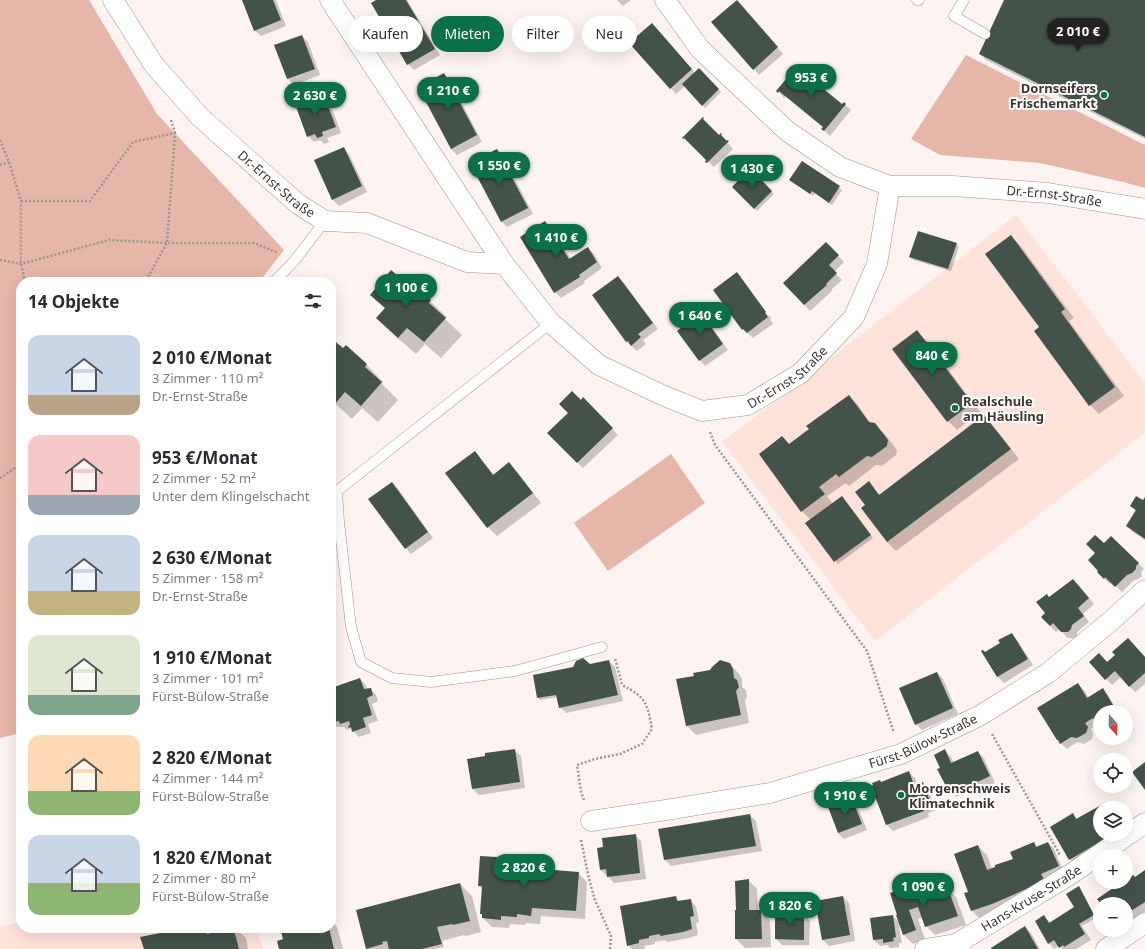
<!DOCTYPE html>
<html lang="de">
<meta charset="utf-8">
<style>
:root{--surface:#fff;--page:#f2f2f3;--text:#2b2b33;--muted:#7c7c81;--accent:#0a7046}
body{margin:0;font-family:"Noto Sans",sans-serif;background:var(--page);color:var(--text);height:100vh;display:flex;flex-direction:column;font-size:15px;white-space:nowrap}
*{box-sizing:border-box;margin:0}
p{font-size:13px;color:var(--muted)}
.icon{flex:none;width:22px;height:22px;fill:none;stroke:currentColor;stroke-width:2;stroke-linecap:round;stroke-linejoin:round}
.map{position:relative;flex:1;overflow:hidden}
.side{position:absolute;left:16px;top:277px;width:320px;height:656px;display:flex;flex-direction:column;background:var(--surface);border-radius:16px;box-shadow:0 4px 16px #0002}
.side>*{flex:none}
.hud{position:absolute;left:348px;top:16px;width:380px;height:36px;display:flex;gap:8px}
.needle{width:26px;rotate:160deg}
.controls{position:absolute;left:1093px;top:705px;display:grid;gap:8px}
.controls a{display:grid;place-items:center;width:40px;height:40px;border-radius:50%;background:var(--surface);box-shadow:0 4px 16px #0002;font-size:20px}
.price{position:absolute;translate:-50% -34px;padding:0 9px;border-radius:14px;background:var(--accent);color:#fff;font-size:13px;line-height:26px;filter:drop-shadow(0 1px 2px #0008)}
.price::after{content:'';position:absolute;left:50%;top:24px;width:12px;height:9px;margin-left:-6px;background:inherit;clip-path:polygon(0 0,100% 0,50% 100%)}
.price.on{background:#222;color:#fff}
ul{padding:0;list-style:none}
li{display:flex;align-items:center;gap:12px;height:100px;padding:0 12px}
li span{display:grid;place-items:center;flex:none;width:112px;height:80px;border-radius:12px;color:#555}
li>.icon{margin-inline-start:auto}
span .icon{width:48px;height:48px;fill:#fffc;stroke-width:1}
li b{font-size:17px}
h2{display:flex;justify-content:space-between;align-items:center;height:48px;padding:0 12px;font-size:17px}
.pill{padding:0 14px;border-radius:18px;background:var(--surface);box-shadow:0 4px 16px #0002;font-size:14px;line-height:36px}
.pill.on{background:var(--accent);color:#fff}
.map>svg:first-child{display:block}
</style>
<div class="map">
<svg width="1145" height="949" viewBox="0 0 1145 949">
<rect width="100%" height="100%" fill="#fdf4f2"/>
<g fill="#ffe2d9">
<path d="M 1016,215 L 1145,383 L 1145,433 L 875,641 L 722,442 Z"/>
<path d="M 21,922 L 21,928 L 257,928 L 263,949 L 0,949 L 0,927 Z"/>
</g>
<g fill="#e6b7a8">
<path d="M 0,0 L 89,0 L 157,114 L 284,250 L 259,282 L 21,282 L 21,733 L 0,738 Z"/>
<path d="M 966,55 L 1145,145 L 1145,188 L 1123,182 L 1040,163 L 940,155 L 911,139 Z"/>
<path d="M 671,454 L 705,503 L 608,571 L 574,523 Z"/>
</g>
<g fill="#0003">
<path d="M 243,0 L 276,0 L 286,26 L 261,36 L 255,31 Z"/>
<path d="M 378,0 L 407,0 L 440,55 L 414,70 L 408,64 Z"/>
<path d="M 617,0 L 631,0 L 623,6 Z"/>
<path d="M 1005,0 L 1145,0 L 1145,139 L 986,60 L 980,54 Z"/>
<path d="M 743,7 L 783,54 L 759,75 L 754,69 Z"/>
<path d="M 302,36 L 308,42 L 320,75 L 294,85 L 288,79 Z"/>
<path d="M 674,50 L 695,73 L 699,69 L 721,92 L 705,108 L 685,86 L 676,94 L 671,88 Z"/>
<path d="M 799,66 L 805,73 L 804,74 L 842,105 L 844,104 L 851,110 L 830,136 L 823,129 L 824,128 L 786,96 L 784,98 L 778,91 Z"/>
<path d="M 444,74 L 450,80 L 482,142 L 457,155 L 451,149 Z"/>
<path d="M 323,94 L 329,100 L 341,133 L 327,138 L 329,142 L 324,144 L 320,140 L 314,142 L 308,136 Z"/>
<path d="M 684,137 L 719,137 L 726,141 L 733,149 L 714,167 Z"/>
<path d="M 343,148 L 349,154 L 367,192 L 339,206 L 333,200 Z"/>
<path d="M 497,150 L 503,156 L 533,214 L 507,227 L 501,221 Z"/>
<path d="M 803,162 L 842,190 L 832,205 L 815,193 L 813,196 L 791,180 Z"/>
<path d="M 750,170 L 774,194 L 757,211 L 733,187 Z"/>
<path d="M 545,222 L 551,228 L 571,259 L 588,248 L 594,254 L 602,268 L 584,281 L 585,283 L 561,298 L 555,292 Z"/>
<path d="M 1011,236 L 1020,245 L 1074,318 L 1069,321 L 1124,396 L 1099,414 L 1090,405 L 1036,331 L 1041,327 Z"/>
<path d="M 826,243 L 844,262 L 834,272 L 842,280 L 831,290 L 832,291 L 810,311 L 784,283 Z"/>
<path d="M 956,244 L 959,247 L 951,271 L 913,260 L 910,257 Z"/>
<path d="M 737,274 L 742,279 L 741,279 L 768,316 L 769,316 L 771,318 L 770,320 L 773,324 L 753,338 L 743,329 Z"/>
<path d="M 618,277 L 624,283 L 658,329 L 643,340 L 646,344 L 637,351 L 627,342 L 593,295 Z"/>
<path d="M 290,279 L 294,282 L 287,282 Z"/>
<path d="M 407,286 L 430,301 L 447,317 L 445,319 L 462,335 L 441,358 L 425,344 L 416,354 L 394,335 L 377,318 L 386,309 L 371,294 Z"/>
<path d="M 701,314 L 707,320 L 728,350 L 705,366 L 700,360 L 698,316 Z"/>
<path d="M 917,331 L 926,340 L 980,412 L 957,430 L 948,421 Z"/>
<path d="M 331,339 L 343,350 L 346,346 L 367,365 L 383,382 L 382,384 L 398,400 L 378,422 L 362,408 L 352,419 L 331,400 Z"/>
<path d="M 849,396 L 858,405 L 871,424 L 874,424 L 884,433 L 897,450 L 896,455 L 882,466 L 876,465 L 849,486 L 846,483 L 827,496 L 833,504 L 844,500 L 873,538 L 838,564 L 806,523 L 811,520 L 802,511 L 790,445 L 810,430 Z"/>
<path d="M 583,399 L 618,435 L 583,468 L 548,433 Z"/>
<path d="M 984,417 L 993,426 L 1019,459 L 896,551 L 887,542 L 867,505 L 868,483 L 880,495 Z"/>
<path d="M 474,453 L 483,462 L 494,475 L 509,464 L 518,473 L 541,503 L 497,536 L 488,527 Z"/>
<path d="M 392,484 L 398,489 L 433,538 L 411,554 L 406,548 Z"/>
<path d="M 1145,499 L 1145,540 L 1133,532 L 1127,526 L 1136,511 L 1131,506 L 1143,502 Z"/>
<path d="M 1111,537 L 1144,569 L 1141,572 L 1142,576 L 1138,579 L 1133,581 L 1122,592 L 1112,582 L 1110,584 L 1104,578 L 1097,553 Z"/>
<path d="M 1079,586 L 1094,604 L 1083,614 L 1089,622 L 1077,632 L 1077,636 L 1074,638 L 1068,638 L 1059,629 L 1056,632 L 1050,626 L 1047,613 L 1049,598 Z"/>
<path d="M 1011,634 L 1017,640 L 1033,665 L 1004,683 L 998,677 L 982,651 L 985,653 L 1001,643 Z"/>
<path d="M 1145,658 L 1145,684 L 1135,692 L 1121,677 L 1112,685 L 1091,662 L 1107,663 Z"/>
<path d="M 609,661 L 615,667 L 623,701 L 566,713 L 560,707 L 558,697 L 540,700 L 538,698 L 589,665 Z"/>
<path d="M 730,664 L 739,674 L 742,679 L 742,687 L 746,690 L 747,697 L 745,701 L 749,723 L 696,735 L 687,726 L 696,677 Z"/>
<path d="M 937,673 L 943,679 L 958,714 L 922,730 L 916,724 Z"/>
<path d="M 360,679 L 366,685 L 367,690 L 370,689 L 376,695 L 378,701 L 372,704 L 378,721 L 368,724 L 371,733 L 359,737 L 353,731 L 352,728 L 347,730 L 344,727 L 337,727 L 331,723 L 331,689 Z"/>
<path d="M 1078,684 L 1084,690 L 1089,698 L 1102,689 L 1108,695 L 1118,712 L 1100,712 L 1100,727 L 1098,724 L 1091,729 L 1093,733 L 1092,739 L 1084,744 L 1077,742 L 1067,749 L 1057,740 Z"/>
<path d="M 514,750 L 521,756 L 525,788 L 479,795 L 473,789 L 487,757 Z"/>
<path d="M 945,751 L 951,757 L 954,763 L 978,752 L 984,758 L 995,783 L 969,795 L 966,792 L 956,797 L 950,791 L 942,768 Z"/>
<path d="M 909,772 L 915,778 L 917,785 L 922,783 L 928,789 L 936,810 L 928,813 L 929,817 L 893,831 L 887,825 L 873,786 L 880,781 L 882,783 Z"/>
<path d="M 851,799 L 857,805 L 867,830 L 844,839 L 838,833 Z"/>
<path d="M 1103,805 L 1106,808 L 1100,808 L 1100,834 L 1123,834 L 1076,865 L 1070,859 L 1073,814 L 1078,820 Z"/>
<path d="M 750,815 L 756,821 L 762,851 L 671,866 L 665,860 Z"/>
<path d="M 635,835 L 641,841 L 646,879 L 614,883 L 608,876 L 607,876 L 601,870 L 598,849 L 604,848 Z"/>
<path d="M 1034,843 L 1038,847 L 1048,843 L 1054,849 L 1064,872 L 981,920 L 972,911 L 969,893 L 978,846 L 987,855 L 992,869 L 1014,859 Z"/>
<path d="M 529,858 L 538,867 L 538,870 L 578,873 L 587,882 L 585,919 L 541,916 L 540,924 L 526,923 L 525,925 L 510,924 L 509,928 L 492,927 L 483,918 L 483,915 L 481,913 L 483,889 L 479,886 L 515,859 Z"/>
<path d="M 1145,872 L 1145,912 L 1126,924 L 1126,904 L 1102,904 L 1124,882 L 1135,878 Z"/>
<path d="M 748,880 L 757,889 L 758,911 L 761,911 L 770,920 L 771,947 L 745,948 L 736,939 L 737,911 Z"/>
<path d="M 460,884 L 472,896 L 481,932 L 466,936 L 464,935 L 442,941 L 444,947 L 435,949 L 368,949 L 367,948 Z"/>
<path d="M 911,887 L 920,896 L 947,888 L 956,897 L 966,925 L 935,935 L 926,926 L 923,917 L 918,919 L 925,939 L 913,944 L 904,935 L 900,925 L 899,925 L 902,943 L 899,943 L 899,947 L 890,948 L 887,945 L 880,946 L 874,940 L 871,919 L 893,916 L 900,923 Z"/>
<path d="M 1079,887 L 1081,890 L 1096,918 L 1082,926 L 1091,940 L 1076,949 L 1062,949 L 1059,946 L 1054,949 L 1049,943 L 1044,917 L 1051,923 L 1075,907 Z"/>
<path d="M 676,897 L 680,902 L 690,900 L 696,906 L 699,922 L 696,923 L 698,935 L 689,938 L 667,942 L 665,940 L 654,942 L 655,944 L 644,946 L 645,949 L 632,949 L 628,945 Z"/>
<path d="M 843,897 L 849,903 L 855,941 L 829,946 L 823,940 L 816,901 Z"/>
<path d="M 804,914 L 810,921 L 809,945 L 782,945 L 776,939 Z"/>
<path d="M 331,921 L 337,927 L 343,949 L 280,949 L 284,940 L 281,928 L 331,928 Z"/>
<path d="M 1025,927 L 1031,933 L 1040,949 L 992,949 Z"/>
<path d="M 160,928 L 211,928 L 216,933 L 232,928 L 235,928 L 246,938 L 248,949 L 145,949 L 161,934 Z"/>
</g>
<g fill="#44534a">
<path d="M 242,0 L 273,0 L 281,20 L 254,31 Z"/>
<path d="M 376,0 L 406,0 L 435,49 L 407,65 L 371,3 Z"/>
<path d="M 737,0 L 778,47 L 753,70 L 711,22 Z"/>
<path d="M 1004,0 L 1145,0 L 1145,137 L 979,54 Z"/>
<path d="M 652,23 L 692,69 L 670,89 L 629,43 Z"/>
<path d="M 302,35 L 315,69 L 287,79 L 274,45 Z"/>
<path d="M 798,65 L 800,66 L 798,68 L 842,104 L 844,102 L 846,104 L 824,131 L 821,129 L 823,127 L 779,91 L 778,93 L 776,91 Z"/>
<path d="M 699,68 L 719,89 L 702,106 L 682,84 Z"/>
<path d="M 444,73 L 477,135 L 451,149 L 418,87 Z"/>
<path d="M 323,93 L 336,127 L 322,132 L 323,136 L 317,138 L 315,134 L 307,137 L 295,104 Z"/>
<path d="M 703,117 L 704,118 L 703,119 L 719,135 L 721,133 L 722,134 L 721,135 L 727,141 L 727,140 L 729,141 L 707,163 L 705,162 L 706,160 L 684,138 L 683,139 L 682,138 Z"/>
<path d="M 344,147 L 362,186 L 332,200 L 314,160 Z"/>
<path d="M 497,149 L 528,208 L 501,222 L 470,163 Z"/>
<path d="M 802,161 L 840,186 L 829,203 L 812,191 L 810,194 L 789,180 Z"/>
<path d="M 750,168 L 772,191 L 754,209 L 732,187 Z"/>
<path d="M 545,221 L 569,259 L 588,247 L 597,262 L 579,275 L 580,277 L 554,293 L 520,237 Z"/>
<path d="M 918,231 L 957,243 L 948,269 L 909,257 Z"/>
<path d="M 1011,235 L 1065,309 L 1061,312 L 1115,387 L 1089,406 L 1034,331 L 1039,327 L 985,254 Z"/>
<path d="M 826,242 L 839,255 L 829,265 L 837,273 L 826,284 L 827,285 L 804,305 L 783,283 Z"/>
<path d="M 391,270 L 407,284 L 409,281 L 431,300 L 429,303 L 446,318 L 424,342 L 407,328 L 398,338 L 376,318 L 385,308 L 370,295 Z"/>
<path d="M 737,272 L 766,312 L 765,313 L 768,317 L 747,333 L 743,329 L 742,330 L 713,290 Z"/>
<path d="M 618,276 L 653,323 L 638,334 L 641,337 L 631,346 L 628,341 L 626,342 L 592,295 Z"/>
<path d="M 695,312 L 698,316 L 701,313 L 723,344 L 699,361 L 677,331 L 688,322 L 686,318 Z"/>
<path d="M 917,330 L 972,403 L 947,422 L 892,349 Z"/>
<path d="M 331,338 L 343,348 L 346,345 L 367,364 L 365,367 L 382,382 L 361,406 L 345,392 L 335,404 L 331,400 Z"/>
<path d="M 572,391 L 581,400 L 583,397 L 613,428 L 577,463 L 547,433 L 568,413 L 559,404 Z"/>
<path d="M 849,395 L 869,422 L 875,423 L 888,440 L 887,446 L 872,457 L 867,456 L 839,477 L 836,474 L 819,487 L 825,494 L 801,512 L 759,454 L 782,436 L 789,444 L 809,429 L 806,426 Z"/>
<path d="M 984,415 L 1011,449 L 887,542 L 861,508 L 865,505 L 855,492 L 869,481 L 879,495 Z"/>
<path d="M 475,451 L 493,475 L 509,462 L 533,493 L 487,528 L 445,473 Z"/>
<path d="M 392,482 L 428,532 L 405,549 L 368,499 Z"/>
<path d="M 842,496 L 871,535 L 834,562 L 805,523 Z"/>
<path d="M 1136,496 L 1143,500 L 1145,497 L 1145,539 L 1126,526 L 1136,510 L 1130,506 Z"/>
<path d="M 1095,535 L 1104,543 L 1111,536 L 1139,563 L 1136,566 L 1136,569 L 1132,573 L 1127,575 L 1115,587 L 1105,577 L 1104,579 L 1097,572 L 1098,571 L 1088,560 L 1095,553 L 1086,544 Z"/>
<path d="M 1073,579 L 1089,598 L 1078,608 L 1084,616 L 1072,625 L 1071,629 L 1068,632 L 1061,632 L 1053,623 L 1050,626 L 1041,617 L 1045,613 L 1036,602 L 1047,594 L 1049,597 Z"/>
<path d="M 1012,633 L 1028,659 L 997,677 L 981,651 L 983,650 L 985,652 L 1000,643 L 998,640 Z"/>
<path d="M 1128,638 L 1145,657 L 1145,673 L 1129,687 L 1115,671 L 1105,680 L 1089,662 L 1099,653 L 1107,662 L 1115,655 L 1112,652 Z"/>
<path d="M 583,658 L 590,664 L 609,660 L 618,695 L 559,708 L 556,695 L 537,698 L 533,675 L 573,667 L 576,661 Z"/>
<path d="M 720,660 L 730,663 L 733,669 L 734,678 L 737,680 L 739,687 L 736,691 L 741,715 L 686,726 L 676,679 L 694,676 L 693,673 L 710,670 L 712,667 Z"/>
<path d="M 937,672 L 953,708 L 915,725 L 899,688 Z"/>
<path d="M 360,678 L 364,689 L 371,688 L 373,695 L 367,698 L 372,715 L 363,718 L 366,727 L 352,732 L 351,727 L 349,728 L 348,726 L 350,725 L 349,721 L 340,724 L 339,721 L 334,722 L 333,721 L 331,722 L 331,688 Z"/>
<path d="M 1078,683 L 1087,698 L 1103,688 L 1117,712 L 1100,712 L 1100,729 L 1093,718 L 1085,723 L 1088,727 L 1086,733 L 1077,738 L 1071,737 L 1060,744 L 1058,740 L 1057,740 L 1037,708 Z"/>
<path d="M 515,749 L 520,782 L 472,789 L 467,759 L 485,756 L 485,753 Z"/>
<path d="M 945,749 L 951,763 L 978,751 L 990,776 L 963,789 L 961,785 L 949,792 L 937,769 L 940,768 L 934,755 Z"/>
<path d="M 1145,762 L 1145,790 L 1132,772 Z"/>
<path d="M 909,771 L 914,785 L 923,782 L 931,804 L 923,807 L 924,811 L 886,825 L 871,786 L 873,785 L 872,783 L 880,780 L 881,782 Z"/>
<path d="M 852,798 L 862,824 L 838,833 L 828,807 Z"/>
<path d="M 1103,804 L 1106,808 L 1100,808 L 1100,834 L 1114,834 L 1069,860 L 1050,827 L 1073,813 L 1076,819 Z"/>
<path d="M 750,814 L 756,846 L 664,860 L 658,829 Z"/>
<path d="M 636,834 L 640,873 L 607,877 L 606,869 L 600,870 L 597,848 L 603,847 L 602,838 Z"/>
<path d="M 1034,842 L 1036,847 L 1048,842 L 1059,866 L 1041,874 L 1045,881 L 992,904 L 971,911 L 964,893 L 968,892 L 954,854 L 978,845 L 987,870 L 995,867 L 995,865 L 1013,859 L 1010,852 Z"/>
<path d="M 480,856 L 514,858 L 515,856 L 529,857 L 528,868 L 579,872 L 576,911 L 532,908 L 531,916 L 517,914 L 517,917 L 501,916 L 501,920 L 482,918 L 482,914 L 480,914 L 482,886 L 478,886 Z"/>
<path d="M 1145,870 L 1145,902 L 1126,914 L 1126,904 L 1101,904 L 1097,899 L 1122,882 L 1126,882 L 1126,880 L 1133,875 L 1135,877 Z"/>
<path d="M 749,879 L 749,910 L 761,910 L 762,939 L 735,939 L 735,910 L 736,910 L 735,881 Z"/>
<path d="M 460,883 L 470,921 L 453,925 L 452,924 L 437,927 L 442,944 L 422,949 L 389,949 L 387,941 L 382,942 L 383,944 L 366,949 L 356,910 Z"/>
<path d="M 911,885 L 914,894 L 918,893 L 919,896 L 947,886 L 958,916 L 925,927 L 918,907 L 909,910 L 916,930 L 903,935 L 896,915 L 897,915 L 890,893 Z"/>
<path d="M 1079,886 L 1094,915 L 1079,924 L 1085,934 L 1064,947 L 1063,945 L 1059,948 L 1054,940 L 1048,944 L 1035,921 L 1044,915 L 1049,923 L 1074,907 L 1066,894 Z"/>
<path d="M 676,896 L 677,901 L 691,899 L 694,916 L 690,917 L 692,929 L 683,932 L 660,936 L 660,934 L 649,936 L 649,938 L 639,940 L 639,943 L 627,946 L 620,906 Z"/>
<path d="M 843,896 L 850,935 L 822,940 L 815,901 Z"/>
<path d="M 775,913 L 804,914 L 804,940 L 775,939 Z"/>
<path d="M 893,915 L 896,937 L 893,938 L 894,941 L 883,943 L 883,939 L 873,940 L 870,918 Z"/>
<path d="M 1025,926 L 1038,949 L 991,949 L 991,948 Z"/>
<path d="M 159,928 L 206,928 L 207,934 L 230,928 L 235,928 L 235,929 L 234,930 L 239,949 L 144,949 L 140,937 L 160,933 Z"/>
<path d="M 280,928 L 329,928 L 334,949 L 279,949 L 277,941 L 283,939 Z"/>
</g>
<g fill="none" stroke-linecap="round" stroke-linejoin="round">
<g stroke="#a4928c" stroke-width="11">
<g id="lane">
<path d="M 917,0 L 919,0"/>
<path d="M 964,0 L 954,16 L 985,34"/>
<path d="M 274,282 L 295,260 L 325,221"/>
<path d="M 551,323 L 337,491 L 339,522 L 351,627 L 361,662 L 392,678 L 431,682 L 515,671 L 602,647"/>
</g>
</g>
<g stroke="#a4928c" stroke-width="21">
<g id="street">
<path id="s1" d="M 113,0 L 154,65 L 200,117 L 298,204 L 325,221 L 367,223 L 467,262 L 504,264"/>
<path id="s2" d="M 330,0 L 504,264 L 551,323 L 599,365 L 662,395 L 702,411 L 748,405 L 801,373 L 854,317 L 877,264 L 890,186"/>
<path id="s3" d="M 665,0 L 700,49 L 787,131 L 840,167 L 890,186 L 953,186 L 1048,193 L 1145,209"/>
<path id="s4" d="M 591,821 L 666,810 L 770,793 L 901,754 L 981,715 L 1048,673 L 1112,620 L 1145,590"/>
<path id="s5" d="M 956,944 L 1071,874 L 1145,823"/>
<path d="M 925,949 L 956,944 L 961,949"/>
<path d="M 1106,949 L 1145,923"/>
</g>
</g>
<g stroke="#9d9593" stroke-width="2.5" stroke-dasharray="2 2" stroke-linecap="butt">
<path d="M 171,120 L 175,133"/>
<path d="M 0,140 L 9,162 L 21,201 L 21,264 L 25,282"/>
<path d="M 0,165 L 9,162"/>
<path d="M 21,201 L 90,201 L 133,142 L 175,133 L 167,243 L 145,282"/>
<path d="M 0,260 L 21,264 L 109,240 L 167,243 L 254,243 L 278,253"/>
<path d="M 710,432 L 715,445 L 867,651 L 894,733"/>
<path d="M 0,478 L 21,464"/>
<path d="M 992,734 L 1060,855"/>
<path d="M 584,800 L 581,792 L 577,765 L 595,759 L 620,754 L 642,744 L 652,729 C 647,703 647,698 622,685 L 615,658"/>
<path d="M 581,840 L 589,879 L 595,900 L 611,936 L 610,949"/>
</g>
<use href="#lane" stroke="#fff" stroke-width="10"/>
<use href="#street" stroke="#fff" stroke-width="20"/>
</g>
<g fill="#0a7046" stroke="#fff" stroke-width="1.5">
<circle cx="1104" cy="95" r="4"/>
<circle cx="955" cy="408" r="4"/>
<circle cx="901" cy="795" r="4"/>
</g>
<g text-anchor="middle" stroke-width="4" stroke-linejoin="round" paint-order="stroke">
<g font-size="13" font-weight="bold" fill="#3d3633" stroke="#fff" text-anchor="start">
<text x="1096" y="93" text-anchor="end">Dornseifers<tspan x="1096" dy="15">Frischemarkt</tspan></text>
<text x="963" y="406">Realschule<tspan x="963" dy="15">am Häusling</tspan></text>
<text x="909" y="793">Morgenschweis<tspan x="909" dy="15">Klimatechnik</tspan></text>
</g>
<g font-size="13" fill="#3d3633" stroke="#fff">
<text dy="5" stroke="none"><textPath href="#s1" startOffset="248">Dr.-Ernst-Straße</textPath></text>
<text dy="5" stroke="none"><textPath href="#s3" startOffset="462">Dr.-Ernst-Straße</textPath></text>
<text dy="5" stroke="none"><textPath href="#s2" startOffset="663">Dr.-Ernst-Straße</textPath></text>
<text dy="5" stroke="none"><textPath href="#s4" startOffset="343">Fürst-Bülow-Straße</textPath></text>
<text dy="5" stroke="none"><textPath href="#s5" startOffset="88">Hans-Kruse-Straße</textPath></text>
</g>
</g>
</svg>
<div class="controls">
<a><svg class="needle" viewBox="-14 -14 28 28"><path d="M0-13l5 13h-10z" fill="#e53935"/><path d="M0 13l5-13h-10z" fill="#7c7c81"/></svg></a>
<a><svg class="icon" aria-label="locate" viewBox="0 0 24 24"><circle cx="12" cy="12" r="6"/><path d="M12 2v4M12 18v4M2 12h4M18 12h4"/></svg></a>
<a><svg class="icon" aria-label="layers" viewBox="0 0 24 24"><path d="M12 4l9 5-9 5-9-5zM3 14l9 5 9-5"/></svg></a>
<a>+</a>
<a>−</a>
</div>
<b class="price on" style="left:1078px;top:52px">2 010 €</b>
<b class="price" style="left:811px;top:98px">953 €</b>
<b class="price" style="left:448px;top:111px">1 210 €</b>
<b class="price" style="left:315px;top:116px">2 630 €</b>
<b class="price" style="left:499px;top:186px">1 550 €</b>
<b class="price" style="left:752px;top:189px">1 430 €</b>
<b class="price" style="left:556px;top:258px">1 410 €</b>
<b class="price" style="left:406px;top:308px">1 100 €</b>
<b class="price" style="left:700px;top:336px">1 640 €</b>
<b class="price" style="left:932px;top:376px">840 €</b>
<b class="price" style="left:845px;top:816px">1 910 €</b>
<b class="price" style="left:524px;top:888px">2 820 €</b>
<b class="price" style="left:923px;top:907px">1 090 €</b>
<b class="price" style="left:790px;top:926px">1 820 €</b>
<div class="hud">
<a class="pill">Kaufen</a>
<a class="pill on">Mieten</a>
<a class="pill">Filter</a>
<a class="pill">Neu</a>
</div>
<section class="side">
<h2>14 Objekte<svg class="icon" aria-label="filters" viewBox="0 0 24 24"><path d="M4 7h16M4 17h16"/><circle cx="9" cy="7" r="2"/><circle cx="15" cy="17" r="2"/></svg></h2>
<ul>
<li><span style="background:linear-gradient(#c9d6e8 75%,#b9a48a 0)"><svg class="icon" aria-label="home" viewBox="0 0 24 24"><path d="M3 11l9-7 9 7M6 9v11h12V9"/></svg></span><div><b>2 010 €/Monat</b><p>3 Zimmer · 110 m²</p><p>Dr.-Ernst-Straße</p></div></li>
<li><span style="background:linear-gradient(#f6c9c9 75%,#9aa5b1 0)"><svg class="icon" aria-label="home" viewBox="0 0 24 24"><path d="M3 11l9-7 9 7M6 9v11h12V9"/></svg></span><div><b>953 €/Monat</b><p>2 Zimmer · 52 m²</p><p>Unter dem Klingelschacht</p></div></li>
<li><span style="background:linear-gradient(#c9d6e8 70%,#c2b280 0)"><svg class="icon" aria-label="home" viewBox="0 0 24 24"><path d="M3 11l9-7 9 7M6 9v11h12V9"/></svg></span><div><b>2 630 €/Monat</b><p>5 Zimmer · 158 m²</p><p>Dr.-Ernst-Straße</p></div></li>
<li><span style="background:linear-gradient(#dfe7d0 75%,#7fa58c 0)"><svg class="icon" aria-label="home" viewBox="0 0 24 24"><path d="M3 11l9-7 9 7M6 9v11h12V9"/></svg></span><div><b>1 910 €/Monat</b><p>3 Zimmer · 101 m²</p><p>Fürst-Bülow-Straße</p></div></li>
<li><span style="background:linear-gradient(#ffd9b3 70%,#8fb573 0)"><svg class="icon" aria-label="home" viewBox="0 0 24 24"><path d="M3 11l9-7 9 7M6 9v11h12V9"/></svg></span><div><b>2 820 €/Monat</b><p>4 Zimmer · 144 m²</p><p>Fürst-Bülow-Straße</p></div></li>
<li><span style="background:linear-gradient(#c9d6e8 60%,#8fb573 0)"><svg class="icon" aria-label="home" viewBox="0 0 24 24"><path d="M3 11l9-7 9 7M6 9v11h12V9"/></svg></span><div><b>1 820 €/Monat</b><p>2 Zimmer · 80 m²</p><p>Fürst-Bülow-Straße</p></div></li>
</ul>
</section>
</div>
